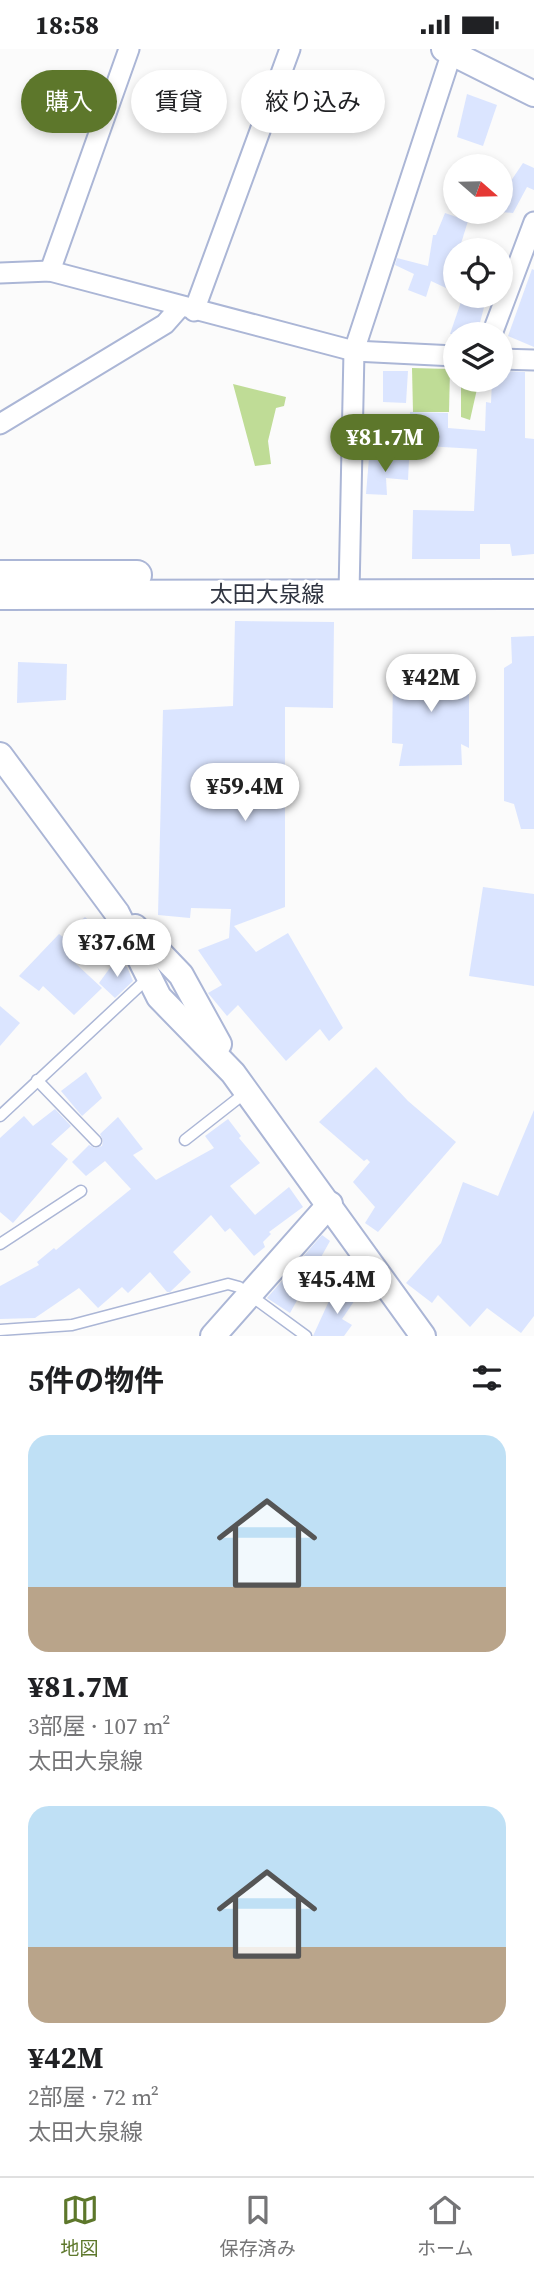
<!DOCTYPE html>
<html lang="ja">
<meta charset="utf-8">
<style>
:root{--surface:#fff;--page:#f2f2f2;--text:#202124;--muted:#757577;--line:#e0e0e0;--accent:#5d772b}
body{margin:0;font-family:"Source Serif 4","Noto Sans JP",serif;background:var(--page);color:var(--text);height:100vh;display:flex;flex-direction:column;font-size:26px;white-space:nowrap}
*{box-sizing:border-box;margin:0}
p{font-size:23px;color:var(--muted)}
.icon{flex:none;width:38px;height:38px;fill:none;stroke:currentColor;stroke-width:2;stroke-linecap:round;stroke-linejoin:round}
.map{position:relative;height:1287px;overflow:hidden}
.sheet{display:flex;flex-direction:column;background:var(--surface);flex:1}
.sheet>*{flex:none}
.hud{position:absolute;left:21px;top:21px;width:494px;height:63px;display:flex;gap:14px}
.needle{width:46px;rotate:110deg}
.fabs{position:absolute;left:443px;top:105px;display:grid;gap:14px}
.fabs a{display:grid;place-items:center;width:70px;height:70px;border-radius:50%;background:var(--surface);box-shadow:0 4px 10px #0003;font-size:35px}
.price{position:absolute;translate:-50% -60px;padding:0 16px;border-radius:24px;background:#fff;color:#222;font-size:23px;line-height:46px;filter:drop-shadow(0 2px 4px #0008)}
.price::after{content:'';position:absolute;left:50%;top:42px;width:21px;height:16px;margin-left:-10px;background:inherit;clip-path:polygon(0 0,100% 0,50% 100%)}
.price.selected{background:var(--accent);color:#fff}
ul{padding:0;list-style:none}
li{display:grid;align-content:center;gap:14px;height:371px;padding:0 28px}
li span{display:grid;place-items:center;height:217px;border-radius:21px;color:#555}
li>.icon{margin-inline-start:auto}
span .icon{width:126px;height:126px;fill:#fffc;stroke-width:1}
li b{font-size:30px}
h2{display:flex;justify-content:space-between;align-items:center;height:84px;padding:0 28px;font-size:30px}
.tag{padding:0 24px;border-radius:32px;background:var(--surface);box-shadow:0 4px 10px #0003;font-size:24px;line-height:63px}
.tag.selected{background:var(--accent);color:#fff}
.status{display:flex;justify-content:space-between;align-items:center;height:49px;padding:0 35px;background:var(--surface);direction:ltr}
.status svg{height:19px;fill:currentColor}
.tabs{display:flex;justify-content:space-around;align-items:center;height:98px;border-top:2px solid var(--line);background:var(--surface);font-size:19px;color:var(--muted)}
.tabs a{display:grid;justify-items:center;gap:4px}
.tabs .selected{color:var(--accent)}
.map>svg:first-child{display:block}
</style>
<div class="status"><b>18:58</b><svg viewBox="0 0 49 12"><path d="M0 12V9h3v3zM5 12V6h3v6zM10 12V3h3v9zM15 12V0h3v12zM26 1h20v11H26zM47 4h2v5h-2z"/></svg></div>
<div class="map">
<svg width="534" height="1287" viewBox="0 0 534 1287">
<rect width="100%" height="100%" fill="#fbfbfb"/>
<g fill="#bfdc96">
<path d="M 412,319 L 450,320 L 449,363 L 413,363 Z"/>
<path d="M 461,331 L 492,331 L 484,340 L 477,340 L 470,371 L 461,368 Z"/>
<path d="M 233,335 L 286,348 L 284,357 L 276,359 L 268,392 L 271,415 L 255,417 Z"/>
</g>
<g fill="#dbe5ff">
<path d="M 467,45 L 497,56 L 483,97 L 457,88 Z"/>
<path d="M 523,114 L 534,119 L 534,141 L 527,138 L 513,164 L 500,163 L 500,148 Z"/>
<path d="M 445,164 L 468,172 L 459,201 L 455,201 L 455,216 L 446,239 L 431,232 L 426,248 L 408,241 L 414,225 L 395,216 L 397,209 L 428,217 L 433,186 L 436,186 Z"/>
<path d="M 532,220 L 534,221 L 534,298 L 508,287 Z"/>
<path d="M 463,247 L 487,247 L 477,285 L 450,285 Z"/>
<path d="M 383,322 L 408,322 L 406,354 L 383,353 Z"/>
<path d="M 500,322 L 525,323 L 525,389 L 534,390 L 534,505 L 512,507 L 510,495 L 480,495 L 480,510 L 412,510 L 413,461 L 474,462 L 477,400 L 408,396 L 410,363 L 448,364 L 448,379 L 485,382 L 486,353 L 491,354 L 492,331 L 500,331 Z"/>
<path d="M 369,409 L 409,411 L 408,431 L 386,429 L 387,446 L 366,445 Z"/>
<path d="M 235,572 L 334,573 L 333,659 L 285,658 L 285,858 L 234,877 L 256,903 L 288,884 L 343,979 L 329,992 L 320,980 L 286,1012 L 238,956 L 227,967 L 208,944 L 222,936 L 198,901 L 229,889 L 231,860 L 191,859 L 190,869 L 158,866 L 163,661 L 233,657 Z"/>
<path d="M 534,587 L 534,780 L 521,780 L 514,755 L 504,752 L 504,619 L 512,614 L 511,588 Z"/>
<path d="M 18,613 L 67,615 L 66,651 L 17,654 Z"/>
<path d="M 401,613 L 461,613 L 461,637 L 469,634 L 469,699 L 461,695 L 462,716 L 399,717 L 403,695 L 392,694 L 393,631 L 400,634 Z"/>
<path d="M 483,838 L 534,845 L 534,937 L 469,927 Z"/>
<path d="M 85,868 L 101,883 L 74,913 L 102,939 L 74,966 L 43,937 L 39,942 L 19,927 L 59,885 L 63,888 Z"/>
<path d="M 115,912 L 127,918 L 133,932 L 115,949 L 99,934 Z"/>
<path d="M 0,957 L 20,974 L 0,997 Z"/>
<path d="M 376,1018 L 408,1052 L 456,1093 L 378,1183 L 365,1174 L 375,1158 L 353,1133 L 370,1113 L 367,1110 L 364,1112 L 319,1073 Z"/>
<path d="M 86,1023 L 102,1049 L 82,1067 L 61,1042 Z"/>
<path d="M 55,1060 L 71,1077 L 51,1095 L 68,1110 L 13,1174 L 0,1163 L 0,1089 L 24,1067 L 33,1077 Z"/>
<path d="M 534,1061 L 534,1267 L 521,1284 L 487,1259 L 470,1278 L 438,1246 L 432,1254 L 406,1234 L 441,1194 L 463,1133 L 498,1147 Z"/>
<path d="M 118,1068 L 143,1100 L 133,1106 L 156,1131 L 214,1099 L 205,1087 L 228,1070 L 241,1087 L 239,1089 L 260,1114 L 230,1137 L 255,1166 L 289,1138 L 303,1158 L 269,1183 L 271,1185 L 263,1193 L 265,1198 L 254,1207 L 230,1179 L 225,1183 L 211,1166 L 173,1203 L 191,1223 L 170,1243 L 167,1243 L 150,1223 L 128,1244 L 122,1238 L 98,1259 L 79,1239 L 35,1269 L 0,1270 L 0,1237 L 39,1216 L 37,1213 L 54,1199 L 56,1201 L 131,1140 L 105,1112 L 86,1127 L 72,1113 L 89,1096 L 95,1099 L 102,1097 L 103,1091 L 100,1085 Z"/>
<path d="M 322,1186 L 330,1192 L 290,1264 L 267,1249 Z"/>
<path d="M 346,1238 L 359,1245 L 342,1270 L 352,1276 L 344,1287 L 313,1287 L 329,1252 L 332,1254 Z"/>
</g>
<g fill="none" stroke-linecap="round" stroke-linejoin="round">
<g stroke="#abb6d6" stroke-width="13">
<g id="service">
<path d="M 37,1031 L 96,1092"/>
<path d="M 0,1067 L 148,929"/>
<path d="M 185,1091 L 245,1044"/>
<path d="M 0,1195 L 81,1142"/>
<path d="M 0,1281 L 72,1276 L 228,1235 L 239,1238 L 306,1287"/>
</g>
</g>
<g stroke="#abb6d6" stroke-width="23">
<g id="minor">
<path d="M 50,222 L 129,0"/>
<path d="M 0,224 L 50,222 L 354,302 L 455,307"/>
<path d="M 194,262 L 290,0"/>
<path d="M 492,285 L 534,173"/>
<path d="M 500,310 L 534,311"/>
<path d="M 0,375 L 165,275 L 180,258"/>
<path d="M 349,544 L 354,302 L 452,3"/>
</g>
</g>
<g stroke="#abb6d6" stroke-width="28">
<g id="tertiary">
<path d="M 444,0 L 534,45"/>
<path d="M 0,706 L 117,864 L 159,948 L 233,1024 L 423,1287"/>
<path d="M 135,878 L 181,926 L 219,995"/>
<path d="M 213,1287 L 330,1155"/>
</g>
</g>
<g stroke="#abb6d6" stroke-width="32">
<g id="secondary">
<path d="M 0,526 L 137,526"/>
<path d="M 0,546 L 534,545"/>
</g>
</g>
<use href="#service" stroke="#fff" stroke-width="10"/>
<use href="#minor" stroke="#fff" stroke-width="19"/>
<use href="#tertiary" stroke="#fff" stroke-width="24"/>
<use href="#secondary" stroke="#fff" stroke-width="28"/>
</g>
<g text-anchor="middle" stroke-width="6" stroke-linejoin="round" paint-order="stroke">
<g font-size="23" fill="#303541" stroke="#fff">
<text x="267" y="553">太田大泉線</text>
</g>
</g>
</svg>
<div class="fabs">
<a><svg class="needle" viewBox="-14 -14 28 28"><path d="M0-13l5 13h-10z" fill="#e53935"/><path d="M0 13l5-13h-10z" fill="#757577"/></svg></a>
<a><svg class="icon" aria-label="locate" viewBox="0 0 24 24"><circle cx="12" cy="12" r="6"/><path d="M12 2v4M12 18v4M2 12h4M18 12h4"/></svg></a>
<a><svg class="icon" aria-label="layers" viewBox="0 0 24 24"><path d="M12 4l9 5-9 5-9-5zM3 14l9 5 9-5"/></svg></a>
</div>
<b class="price selected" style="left:385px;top:425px">¥81.7M</b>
<b class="price" style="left:431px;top:665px">¥42M</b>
<b class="price" style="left:245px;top:774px">¥59.4M</b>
<b class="price" style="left:117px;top:930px">¥37.6M</b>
<b class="price" style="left:337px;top:1267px">¥45.4M</b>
<div class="hud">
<a class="tag selected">購入</a>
<a class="tag">賃貸</a>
<a class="tag">絞り込み</a>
</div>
</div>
<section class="sheet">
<h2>5件の物件<svg class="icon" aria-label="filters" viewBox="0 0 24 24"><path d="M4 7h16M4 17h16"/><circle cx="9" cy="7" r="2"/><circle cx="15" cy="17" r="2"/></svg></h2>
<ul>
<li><span style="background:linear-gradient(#bfe0f5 70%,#b9a48a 0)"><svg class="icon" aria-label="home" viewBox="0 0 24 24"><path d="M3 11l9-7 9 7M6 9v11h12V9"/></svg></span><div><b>¥81.7M</b><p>3部屋 · 107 m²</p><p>太田大泉線</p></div></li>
<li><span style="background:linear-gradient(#bfe0f5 65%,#b9a48a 0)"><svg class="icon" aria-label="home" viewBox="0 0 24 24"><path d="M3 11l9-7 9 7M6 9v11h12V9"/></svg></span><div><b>¥42M</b><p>2部屋 · 72 m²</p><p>太田大泉線</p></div></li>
</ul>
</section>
<nav class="tabs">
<a class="selected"><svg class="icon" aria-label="map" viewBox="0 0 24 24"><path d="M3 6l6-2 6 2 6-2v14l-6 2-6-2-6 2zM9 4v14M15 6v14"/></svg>地図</a>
<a><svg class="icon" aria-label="saved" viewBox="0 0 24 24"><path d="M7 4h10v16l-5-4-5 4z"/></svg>保存済み</a>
<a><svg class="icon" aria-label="home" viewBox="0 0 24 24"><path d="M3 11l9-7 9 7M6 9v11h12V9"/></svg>ホーム</a>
</nav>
